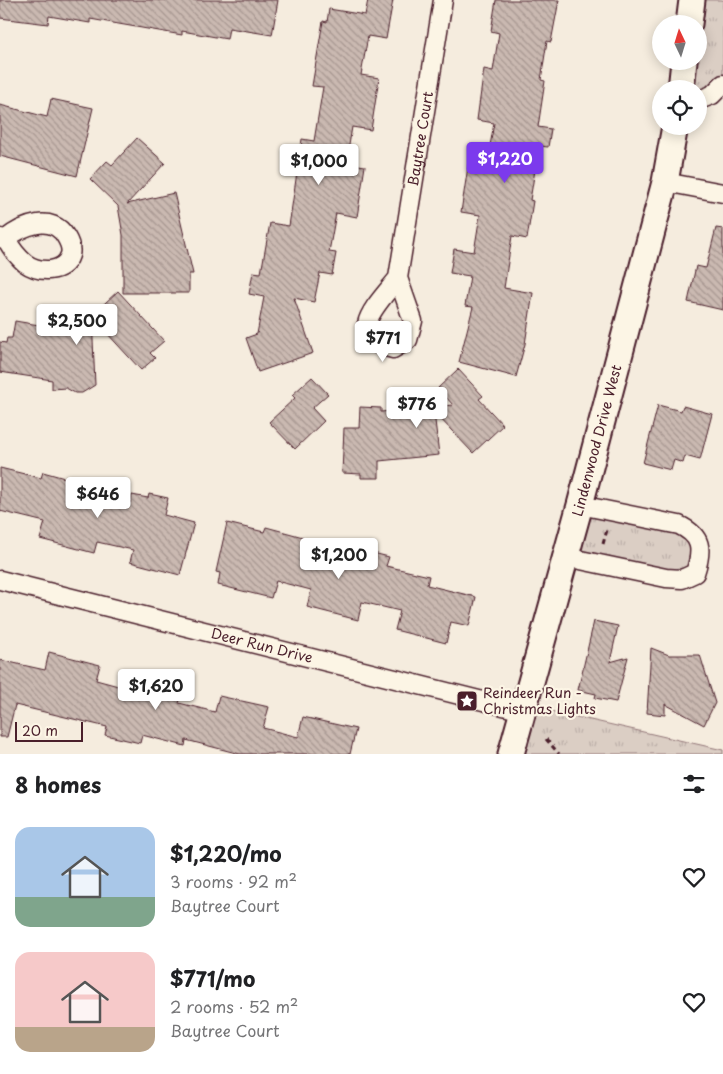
<!DOCTYPE html>
<meta charset="utf-8">
<style>
:root{--surface:#fff;--page:#f2f2f2;--text:#202124;--muted:#757577;--accent:#7c3aed}
body{margin:0;font-family:"Playpen Sans",sans-serif;background:var(--page);color:var(--text);height:100vh;display:flex;flex-direction:column;font-size:19px;white-space:nowrap}
*{box-sizing:border-box;margin:0}
p{font-size:16px;color:var(--muted)}
.icon{flex:none;width:28px;height:28px;fill:none;stroke:currentColor;stroke-width:2;stroke-linecap:round;stroke-linejoin:round}
.map{position:relative;height:754px;overflow:hidden}
.details{display:flex;flex-direction:column;background:var(--surface);flex:1}
.details>*{flex:none}
.needle{width:32px;rotate:356deg}
.buttons{position:absolute;left:652px;top:15px;display:grid;gap:10px}
.buttons a{display:grid;place-items:center;width:55px;height:55px;border-radius:50%;background:var(--surface);box-shadow:0 2px 12px #0003;font-size:25px}
.scale{position:absolute;left:15px;bottom:12px;width:68px;box-sizing:border-box;padding-left:5px;border:2px solid #4a1f2b;border-top:0;font-size:14px;line-height:18px;white-space:nowrap;color:#4a1f2b;-webkit-text-stroke:4px #fcf5e5;paint-order:stroke}
.price{position:absolute;translate:-50% -42px;padding:0 11px;border-radius:5px;background:#fff;color:#222;font-size:16px;line-height:32px;filter:drop-shadow(0 1px 2px #0008)}
.price::after{content:'';position:absolute;left:50%;top:30px;width:15px;height:11px;margin-left:-8px;background:inherit;clip-path:polygon(0 0,100% 0,50% 100%)}
.price.on{background:var(--accent);color:#fff}
ul{padding:0;list-style:none}
li{display:flex;align-items:center;gap:15px;height:125px;padding:0 15px}
li span{display:grid;place-items:center;flex:none;width:140px;height:100px;border-radius:15px;color:#555}
li>.icon{margin-inline-start:auto}
span .icon{width:60px;height:60px;fill:#fffc;stroke-width:1}
li b{font-size:21px}
h2{display:flex;justify-content:space-between;align-items:center;height:60px;padding:0 15px;font-size:21px}
.map>svg:first-child{display:block}
</style>
<div class="map">
<svg width="723" height="754" viewBox="0 0 723 754">
<defs>
<pattern id="grass-tufts" width="24" height="20" patternUnits="userSpaceOnUse" patternTransform="scale(1.25)"><rect width="24" height="20" fill="#dbcec4"/><path d="M3 7l-1-3M5 7V3M7 7l1-3M15 17l-1-3M17 17v-4M19 17l1-3" fill="none" stroke="#bdb0a9"/></pattern>
<pattern id="building-back-hatch" width="6" height="6" patternUnits="userSpaceOnUse" patternTransform="scale(1.25)"><rect width="6" height="6" fill="#cab9b1"/><path d="M-1 5l2 2M0 0l6 6M5-1l2 2" fill="none" stroke="#a69690"/></pattern>
</defs>
<rect width="100%" height="100%" fill="#f5ecde"/>
<filter id="ink" filterUnits="userSpaceOnUse"><feTurbulence type="fractalNoise" baseFrequency=".02" numOctaves="2"/><feDisplacementMap in="SourceGraphic" scale="10" xChannelSelector="R" yChannelSelector="G"/><feConvolveMatrix kernelMatrix="1 2 1 2 8 2 1 2 1" color-interpolation-filters="sRGB"/></filter>
<g filter="url(#ink)">
<g fill="url(#grass-tufts)" stroke="#927678">
<path d="M 692,0 L 723,0 L 723,84 L 699,100 L 699,89 L 681,89 L 684,61 L 699,61 L 699,24 Z"/>
<path d="M 580,505 L 693,532 L 695,573 L 566,557 Z"/>
<path d="M 524,705 L 723,750 L 723,754 L 511,754 Z"/>
</g>
<g fill="url(#building-back-hatch)" stroke="#4a1f2b">
<path d="M 0,0 L 278,0 L 272,35 L 229,28 L 227,39 L 182,31 L 182,35 L 90,19 L 90,23 L 49,16 L 48,24 L 0,18 Z"/>
<path d="M 368,0 L 393,0 L 386,39 L 368,36 L 361,75 L 379,78 L 371,130 L 352,127 L 346,163 L 365,166 L 357,217 L 336,213 L 329,252 L 336,253 L 332,275 L 320,273 L 314,302 L 294,298 L 313,353 L 258,372 L 246,338 L 257,334 L 264,297 L 249,294 L 253,272 L 261,273 L 270,223 L 289,226 L 302,139 L 314,141 L 323,87 L 312,86 L 323,21 L 327,22 L 329,9 L 365,15 Z"/>
<path d="M 496,0 L 559,0 L 551,42 L 547,41 L 541,80 L 545,81 L 538,127 L 551,129 L 548,147 L 539,146 L 530,200 L 533,201 L 527,239 L 512,236 L 504,288 L 533,293 L 525,344 L 516,377 L 459,362 L 473,307 L 465,306 L 470,276 L 450,273 L 454,249 L 474,252 L 480,215 L 461,212 L 469,160 L 483,162 L 484,156 L 488,157 L 494,123 L 477,120 L 484,69 L 493,71 L 499,33 L 491,31 Z"/>
<path d="M 51,99 L 93,108 L 77,176 L 0,156 L 0,105 L 47,117 Z"/>
<path d="M 137,138 L 165,163 L 127,204 L 174,193 L 193,274 L 189,274 L 189,293 L 123,293 L 123,235 L 118,206 L 90,179 L 107,161 L 112,165 Z"/>
<path d="M 716,228 L 723,229 L 723,310 L 688,302 L 696,266 L 706,268 Z"/>
<path d="M 118,291 L 164,341 L 150,353 L 155,358 L 141,370 L 92,317 L 95,385 L 82,393 L 75,393 L 66,388 L 52,389 L 52,380 L 0,372 L 0,342 L 6,343 L 7,338 L 12,338 L 15,321 L 51,327 L 80,326 Z"/>
<path d="M 458,369 L 483,396 L 479,399 L 503,425 L 473,453 L 434,412 L 439,455 L 379,461 L 379,478 L 361,478 L 361,474 L 342,473 L 344,428 L 359,428 L 360,407 L 381,408 L 381,412 L 453,405 L 438,388 Z"/>
<path d="M 312,377 L 328,394 L 312,408 L 324,421 L 295,449 L 269,422 L 295,398 L 292,395 Z"/>
<path d="M 658,405 L 681,411 L 683,406 L 712,414 L 700,460 L 685,456 L 683,463 L 674,460 L 671,470 L 643,463 Z"/>
<path d="M 0,468 L 41,478 L 43,472 L 79,482 L 77,490 L 130,503 L 132,495 L 148,498 L 149,494 L 168,498 L 164,515 L 194,523 L 180,575 L 130,562 L 133,550 L 97,542 L 94,553 L 40,539 L 45,522 L 0,511 Z"/>
<path d="M 227,523 L 264,532 L 266,527 L 303,537 L 302,540 L 352,553 L 353,548 L 389,557 L 386,566 L 429,576 L 427,585 L 476,597 L 469,626 L 451,622 L 446,643 L 395,630 L 400,611 L 362,602 L 358,620 L 307,607 L 311,590 L 276,581 L 271,598 L 218,585 L 220,573 L 216,572 Z"/>
<path d="M 594,621 L 618,626 L 610,662 L 628,657 L 616,702 L 595,698 L 596,694 L 578,690 Z"/>
<path d="M 651,648 L 669,655 L 700,655 L 715,703 L 704,725 L 665,704 L 665,715 L 647,713 Z"/>
<path d="M 49,652 L 100,665 L 96,680 L 133,690 L 136,674 L 184,686 L 179,703 L 215,712 L 219,696 L 269,707 L 263,728 L 298,737 L 303,717 L 356,729 L 350,754 L 240,754 L 186,740 L 185,746 L 142,735 L 140,743 L 105,735 L 107,727 L 15,705 L 7,737 L 0,737 L 0,660 L 45,670 Z"/>
</g>
<g fill="none" stroke-linecap="round" stroke-linejoin="round">
<g stroke="#4a1f2b" stroke-width="21">
<g id="street">
<path d="M 699,100 L 712,95 L 723,84"/>
<path d="M 665,182 L 723,193"/>
<path d="M 0,238 L 6,239 C 11,248 17,256 25,263 C 39,273 64,274 70,255 C 72,248 69,242 66,237 C 52,213 22,226 6,239"/>
<path id="s1" d="M 398,278 C 380,302 340,337 393,349 L 408,340 L 413,321 L 398,278 L 443,0"/>
<path d="M 566,557 L 666,578 L 682,579 L 695,573 C 703,549 702,536 679,525 L 580,505"/>
<path id="s2" d="M 0,580 L 523,711"/>
</g>
</g>
<g stroke="#4a1f2b" stroke-width="29">
<g id="secondary">
<path d="M 689,24 L 692,0"/>
<path d="M 681,89 L 684,61"/>
<path id="s3" d="M 511,754 L 580,505 L 665,182 L 675,126"/>
</g>
</g>
<g stroke="#4a1f2b" stroke-width="3" stroke-dasharray="5 4" stroke-linecap="butt">
<path d="M 603,544 L 607,530"/>
<path d="M 546,739 L 559,754"/>
</g>
<use href="#street" stroke="#fcf5e5" stroke-width="18"/>
<use href="#secondary" stroke="#fcf5e5" stroke-width="25"/>
</g>
</g>
<defs>
<g id="sight-square" transform="scale(1.125)"><rect x="-9" y="-9" width="18" height="18" rx="4" fill="#4a1f2b" stroke="#fcf5e5"/><path d="M0-6L1.8-2.2L6-1.7L2.9 1.2L3.7 5.4L0 3.3L-3.7 5.4L-2.9 1.2L-6-1.7L-1.8-2.2Z" fill="#fff"/></g>
</defs>
<g fill-rule="evenodd">
<use href="#sight-square" x="467" y="701"/>
</g>
<g text-anchor="middle" stroke-width="4.5" stroke-linejoin="round" paint-order="stroke">
<g font-size="14" fill="#4a1f2b" stroke="#fcf5e5">
<text dy="5" stroke="none"><textPath href="#s1" startOffset="320">Baytree Court</textPath></text>
<text dy="5" stroke="none"><textPath href="#s3" startOffset="325">Lindenwood Drive West</textPath></text>
<text dy="5" stroke="none"><textPath href="#s2" startOffset="270">Deer Run Drive</textPath></text>
</g>
<g font-size="14" fill="#4a1f2b" stroke="#fcf5e5" text-anchor="start">
<text x="483" y="698">Reindeer Run -<tspan x="483" dy="16">Christmas Lights</tspan></text>
</g>
</g>
</svg>
<div class="buttons">
<a><svg class="needle" viewBox="-14 -14 28 28"><path d="M0-13l5 13h-10z" fill="#e53935"/><path d="M0 13l5-13h-10z" fill="#757577"/></svg></a>
<a><svg class="icon" aria-label="locate" viewBox="0 0 24 24"><circle cx="12" cy="12" r="6"/><path d="M12 2v4M12 18v4M2 12h4M18 12h4"/></svg></a>
</div>
<div class="scale">20 m</div>
<b class="price on" style="left:505px;top:184px">$1,220</b>
<b class="price" style="left:319px;top:186px">$1,000</b>
<b class="price" style="left:77px;top:346px">$2,500</b>
<b class="price" style="left:383px;top:363px">$771</b>
<b class="price" style="left:417px;top:429px">$776</b>
<b class="price" style="left:98px;top:519px">$646</b>
<b class="price" style="left:339px;top:580px">$1,200</b>
<b class="price" style="left:156px;top:711px">$1,620</b>
</div>
<section class="details">
<h2>8 homes<svg class="icon" aria-label="filters" viewBox="0 0 24 24"><path d="M4 7h16M4 17h16"/><circle cx="9" cy="7" r="2"/><circle cx="15" cy="17" r="2"/></svg></h2>
<ul>
<li><span style="background:linear-gradient(#a9c7e8 70%,#7fa58c 0)"><svg class="icon" aria-label="home" viewBox="0 0 24 24"><path d="M3 11l9-7 9 7M6 9v11h12V9"/></svg></span><div><b>$1,220/mo</b><p>3 rooms · 92 m²</p><p>Baytree Court</p></div><svg class="icon" aria-label="heart" viewBox="0 0 24 24"><path d="M12 20l-8-8c-3-5 5-10 8-4 3-6 11-1 8 4z"/></svg></li>
<li><span style="background:linear-gradient(#f6c9c9 75%,#b9a48a 0)"><svg class="icon" aria-label="home" viewBox="0 0 24 24"><path d="M3 11l9-7 9 7M6 9v11h12V9"/></svg></span><div><b>$771/mo</b><p>2 rooms · 52 m²</p><p>Baytree Court</p></div><svg class="icon" aria-label="heart" viewBox="0 0 24 24"><path d="M12 20l-8-8c-3-5 5-10 8-4 3-6 11-1 8 4z"/></svg></li>
</ul>
</section>
